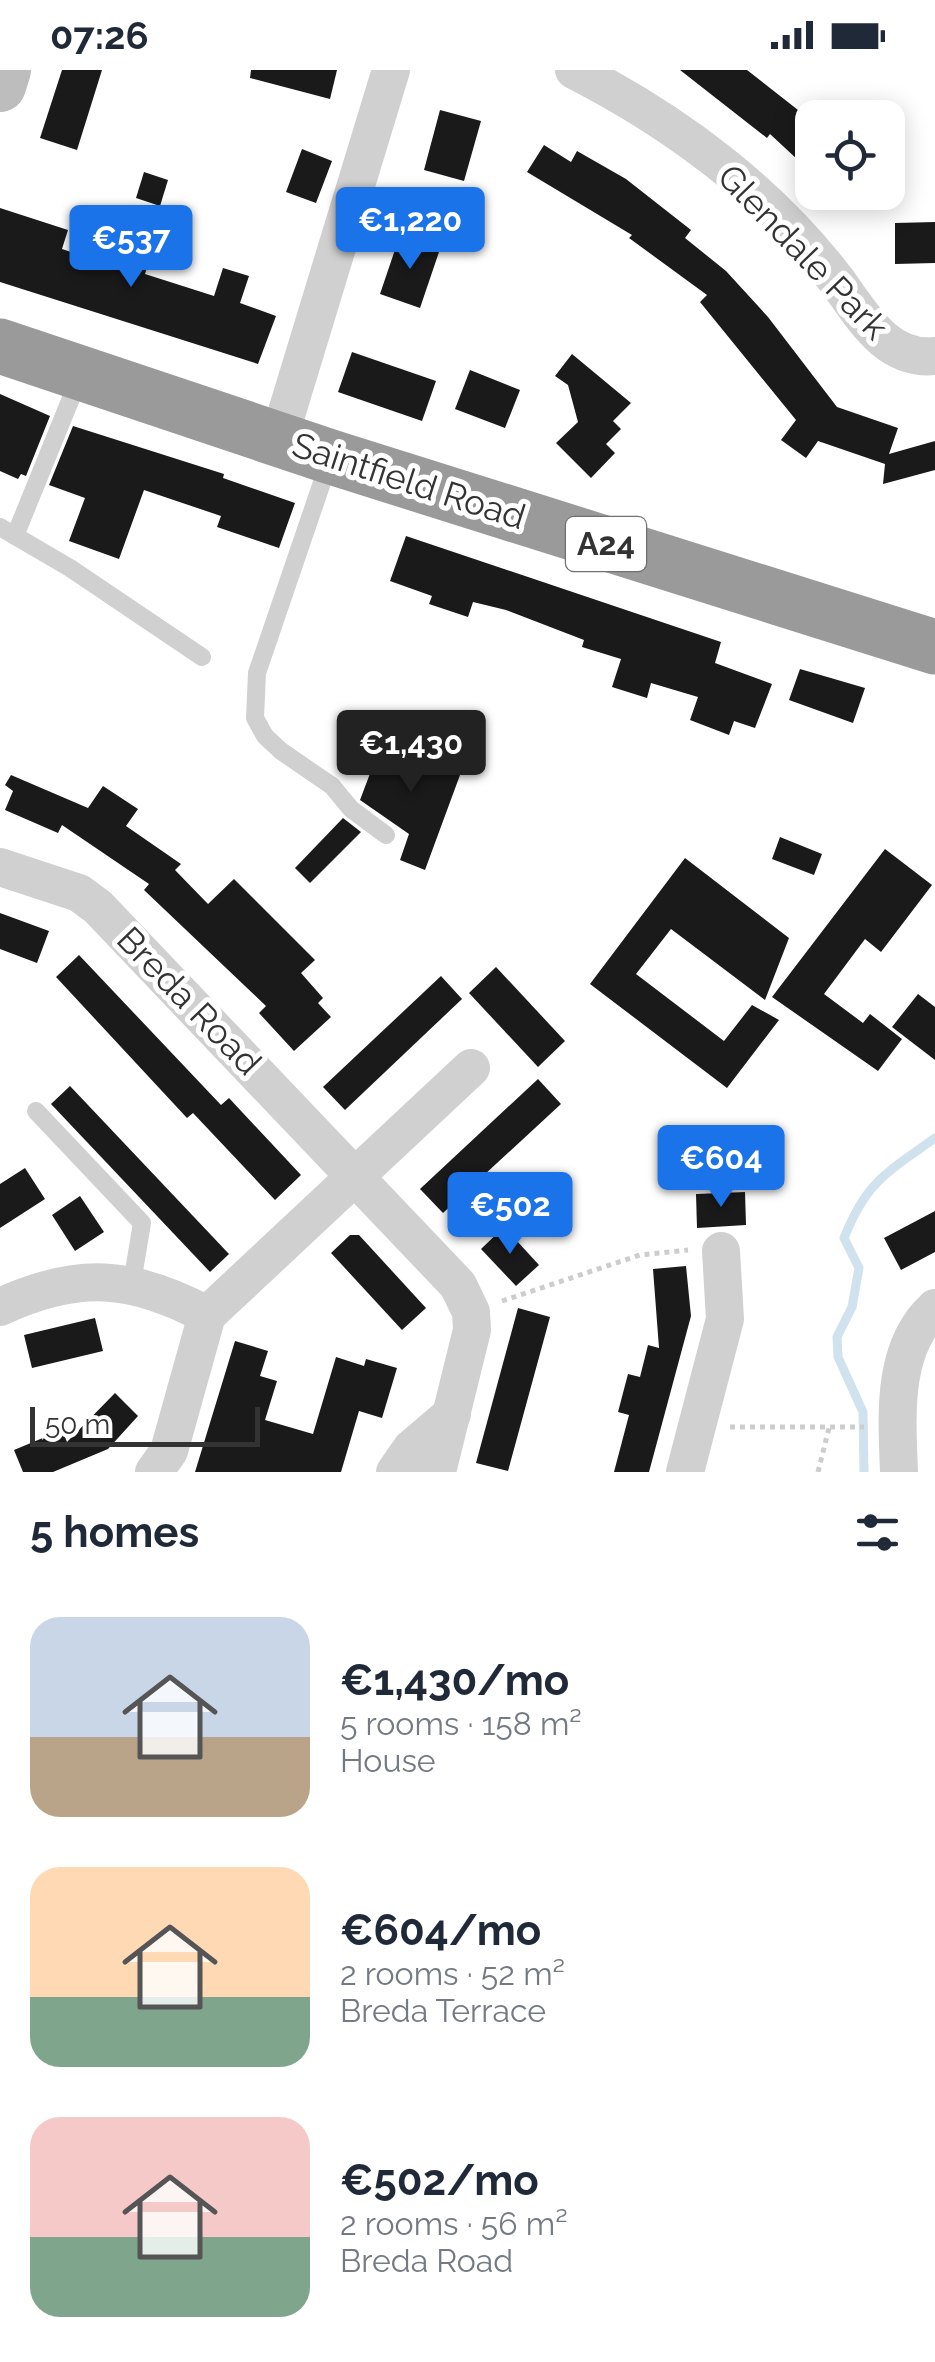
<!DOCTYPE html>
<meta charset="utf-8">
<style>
:root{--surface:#fff;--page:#f6f6f7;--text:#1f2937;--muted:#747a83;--accent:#1a73e8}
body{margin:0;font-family:Raleway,sans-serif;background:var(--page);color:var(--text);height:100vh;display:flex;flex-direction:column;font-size:38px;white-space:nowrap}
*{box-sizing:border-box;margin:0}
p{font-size:32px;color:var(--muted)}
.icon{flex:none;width:55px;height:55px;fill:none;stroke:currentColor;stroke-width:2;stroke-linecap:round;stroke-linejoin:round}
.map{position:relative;height:1402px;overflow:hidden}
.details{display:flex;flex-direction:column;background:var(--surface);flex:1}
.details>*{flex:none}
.fabs{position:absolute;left:795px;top:30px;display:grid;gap:20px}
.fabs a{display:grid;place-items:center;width:110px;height:110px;border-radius:20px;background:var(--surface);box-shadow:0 5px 25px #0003;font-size:50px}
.scale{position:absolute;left:30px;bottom:25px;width:230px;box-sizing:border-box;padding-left:10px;border:5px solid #333;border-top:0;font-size:28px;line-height:35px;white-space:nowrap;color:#333;-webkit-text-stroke:8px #fff;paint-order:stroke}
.price{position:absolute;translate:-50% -85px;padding:0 22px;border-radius:10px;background:var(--accent);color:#fff;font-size:32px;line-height:65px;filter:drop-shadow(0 2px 5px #0008)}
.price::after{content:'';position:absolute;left:50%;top:60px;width:30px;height:22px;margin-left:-15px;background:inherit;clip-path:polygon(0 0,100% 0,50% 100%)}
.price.active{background:#222;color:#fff}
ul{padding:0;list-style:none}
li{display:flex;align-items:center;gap:30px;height:250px;padding:0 30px}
li span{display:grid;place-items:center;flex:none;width:280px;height:200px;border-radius:30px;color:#555}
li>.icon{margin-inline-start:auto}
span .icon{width:120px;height:120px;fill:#fffc;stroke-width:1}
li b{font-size:42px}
h2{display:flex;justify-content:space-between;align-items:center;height:120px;padding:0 30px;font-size:42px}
.status{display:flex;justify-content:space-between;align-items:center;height:70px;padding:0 50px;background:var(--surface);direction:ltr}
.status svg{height:28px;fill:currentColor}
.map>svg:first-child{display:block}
</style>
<div class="status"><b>07:26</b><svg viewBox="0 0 49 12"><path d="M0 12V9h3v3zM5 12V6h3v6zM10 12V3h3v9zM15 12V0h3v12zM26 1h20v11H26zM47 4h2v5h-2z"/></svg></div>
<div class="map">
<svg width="935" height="1402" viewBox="0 0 935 1402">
<rect width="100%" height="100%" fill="#fff"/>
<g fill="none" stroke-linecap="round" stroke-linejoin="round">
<path stroke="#cfe2ee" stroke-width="9" d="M 864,1402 L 863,1342 L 838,1287 L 837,1267 L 852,1237 L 859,1198 L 844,1168 C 867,1110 887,1103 935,1068"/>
</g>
<g fill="#1a1a1a">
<path d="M 62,0 L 102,0 L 77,80 L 40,68 Z"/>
<path d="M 251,0 L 337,0 L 330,29 L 250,8 Z"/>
<path d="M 680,0 L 747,0 L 812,51 L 812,103 L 770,64 L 767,68 Z"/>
<path d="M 440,40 L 481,51 L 464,111 L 424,100 Z"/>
<path d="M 544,75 L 571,92 L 577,81 L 626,109 L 691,160 L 685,168 L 726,201 L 768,247 L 837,337 L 898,358 L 889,384 L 935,371 L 935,400 L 883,414 L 885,394 L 818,371 L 806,388 L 781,370 L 796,350 L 700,232 L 707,225 L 629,168 L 632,165 L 527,102 Z"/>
<path d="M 302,79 L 332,91 L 316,133 L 286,122 Z"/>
<path d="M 144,102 L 168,110 L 160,136 L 136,128 Z"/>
<path d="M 0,138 L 68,160 L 62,179 L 119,198 L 126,176 L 151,184 L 145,204 L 214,226 L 223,198 L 249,206 L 240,233 L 276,246 L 258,294 L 0,212 Z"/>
<path d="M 935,152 L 935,193 L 895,194 L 895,153 Z"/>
<path d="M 400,165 L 440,179 L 420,238 L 380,224 Z"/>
<path d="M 352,282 L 436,311 L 422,351 L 338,322 Z"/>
<path d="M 572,284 L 631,333 L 613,351 L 621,359 L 606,374 L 615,383 L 591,408 L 556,373 L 578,352 L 568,315 L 555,306 Z"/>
<path d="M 470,300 L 520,320 L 505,358 L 455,339 Z"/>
<path d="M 0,324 L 50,346 L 26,406 L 21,404 L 18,409 L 0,401 Z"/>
<path d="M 73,356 L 224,404 L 223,408 L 295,433 L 279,478 L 217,457 L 221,446 L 144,420 L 119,489 L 69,471 L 85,428 L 49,415 Z"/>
<path d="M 406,466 L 721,572 L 715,593 L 772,614 L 755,658 L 734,651 L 729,665 L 690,650 L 698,627 L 651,613 L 647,628 L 612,617 L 621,589 L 582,577 L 584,570 L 506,540 L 473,532 L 468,547 L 429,534 L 432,526 L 390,511 Z"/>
<path d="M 800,599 L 865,618 L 853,653 L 789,630 Z"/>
<path d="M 385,664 L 439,684 L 435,696 L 460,705 L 425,800 L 400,790 L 409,764 L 360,730 Z"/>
<path d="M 11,705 L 88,738 L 103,716 L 138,739 L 126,756 L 181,794 L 175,800 L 208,834 L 234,809 L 315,890 L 301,903 L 323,928 L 318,933 L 331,947 L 294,981 L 259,943 L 266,936 L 144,820 L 149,814 L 62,755 L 58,763 L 5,740 L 13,721 L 5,715 Z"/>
<path d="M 343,748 L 361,762 L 310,813 L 295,798 Z"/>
<path d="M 780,767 L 822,784 L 814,805 L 772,789 Z"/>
<path d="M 885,779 L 932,815 L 881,882 L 865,869 L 824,924 L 863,953 L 870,944 L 902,969 L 878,1001 L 772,927 Z"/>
<path d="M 685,788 L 789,868 L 765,930 L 671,859 L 636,904 L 724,971 L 752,935 L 779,950 L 727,1018 L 590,914 Z"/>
<path d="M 0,843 L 49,861 L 37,893 L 0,879 Z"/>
<path d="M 79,885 L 221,1035 L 229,1028 L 301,1105 L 275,1130 L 193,1043 L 187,1048 L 56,907 Z"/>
<path d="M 496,897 L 565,971 L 538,997 L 469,923 Z"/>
<path d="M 441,906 L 462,929 L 345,1040 L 323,1017 Z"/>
<path d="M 918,924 L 935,937 L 935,990 L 892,957 Z"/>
<path d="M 538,1009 L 561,1034 L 443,1143 L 420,1119 Z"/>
<path d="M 70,1016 L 229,1184 L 210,1202 L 51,1034 Z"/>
<path d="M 25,1098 L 45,1129 L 0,1158 L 0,1114 Z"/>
<path d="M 745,1122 L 746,1155 L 697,1158 L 696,1124 Z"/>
<path d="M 80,1126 L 104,1162 L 75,1181 L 52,1145 Z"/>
<path d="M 935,1141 L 935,1182 L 901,1200 L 884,1168 Z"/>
<path d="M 504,1157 L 539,1195 L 516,1216 L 481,1179 Z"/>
<path d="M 350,1165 L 359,1165 L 426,1238 L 402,1260 L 331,1183 Z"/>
<path d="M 686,1196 L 691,1246 L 649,1402 L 614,1402 L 629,1345 L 618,1342 L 628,1304 L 640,1307 L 648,1275 L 659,1278 L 653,1199 Z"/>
<path d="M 518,1238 L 550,1247 L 508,1401 L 476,1393 Z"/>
<path d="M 95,1248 L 103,1281 L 32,1298 L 24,1265 Z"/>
<path d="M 235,1271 L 268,1281 L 260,1306 L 277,1311 L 265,1350 L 313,1364 L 336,1287 L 364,1296 L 366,1289 L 397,1298 L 382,1348 L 359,1341 L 341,1402 L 195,1402 Z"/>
<path d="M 115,1323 L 138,1346 L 108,1379 L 53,1402 L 23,1402 L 14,1380 L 62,1360 L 67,1372 Z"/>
</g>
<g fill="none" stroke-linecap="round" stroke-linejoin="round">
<g stroke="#cdcdcd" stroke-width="5" stroke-dasharray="5 5" stroke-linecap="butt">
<path d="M 502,1231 L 640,1185 L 688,1180"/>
<path d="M 730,1357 L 864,1357"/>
<path d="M 818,1402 L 829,1358"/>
</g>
<g stroke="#d0d0d0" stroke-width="18">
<path d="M 329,392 L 257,603 L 255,648 L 265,666 L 281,681 L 332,716 L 351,739 L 386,765"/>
<path d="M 0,457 L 70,498 L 202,587"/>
<path d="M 15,466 L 78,311"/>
<path d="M 36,1041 L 142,1153 L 132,1213"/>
</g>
<g stroke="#d0d0d0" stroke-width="38">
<path d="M 574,0 C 674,51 769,121 837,211 C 862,245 886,291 935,286"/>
<path d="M 279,368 L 391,0"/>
<path d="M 0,797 L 79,823 L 98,837 L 458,1215 L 471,1242 L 472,1260 L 437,1402"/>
<path d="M 0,1237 C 78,1201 132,1205 207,1245"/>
<path d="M 154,1402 L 169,1381 L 207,1245 L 471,998"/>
<path d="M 395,1402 L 411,1379 L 452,1344"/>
<path d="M 685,1402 L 725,1249 L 721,1181"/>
<path d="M 899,1402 C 897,1347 891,1278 935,1238"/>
</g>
<path stroke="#bdbdbd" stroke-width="52" d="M 0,16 L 5,0"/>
<path stroke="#9a9a9a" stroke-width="55" d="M 0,276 L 331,387 L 935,577"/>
</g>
<g text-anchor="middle" stroke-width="10" stroke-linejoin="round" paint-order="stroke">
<rect fill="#fff" stroke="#707070" stroke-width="2.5" x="566" y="447" width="80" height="54" rx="8"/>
<g font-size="32" font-weight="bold" fill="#333">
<text x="606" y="485">A24</text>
</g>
<g font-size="35" fill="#333" stroke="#fff">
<text transform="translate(803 182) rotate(46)" y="12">Glendale Park</text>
<text transform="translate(409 411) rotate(18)" y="12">Saintfield Road</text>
<text transform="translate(189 931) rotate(46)" y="12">Breda Road</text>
</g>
</g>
</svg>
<div class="fabs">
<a><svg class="icon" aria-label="locate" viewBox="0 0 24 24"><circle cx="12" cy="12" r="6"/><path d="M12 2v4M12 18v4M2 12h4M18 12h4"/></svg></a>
</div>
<div class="scale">50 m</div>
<b class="price" style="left:410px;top:202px">€1,220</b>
<b class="price" style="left:131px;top:220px">€537</b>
<b class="price active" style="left:411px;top:725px">€1,430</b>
<b class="price" style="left:721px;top:1140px">€604</b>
<b class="price" style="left:510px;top:1187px">€502</b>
</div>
<section class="details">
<h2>5 homes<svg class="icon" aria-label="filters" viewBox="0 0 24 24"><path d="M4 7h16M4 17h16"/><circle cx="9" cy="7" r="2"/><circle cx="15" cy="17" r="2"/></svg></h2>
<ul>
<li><span style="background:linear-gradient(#c9d6e8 60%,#b9a48a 0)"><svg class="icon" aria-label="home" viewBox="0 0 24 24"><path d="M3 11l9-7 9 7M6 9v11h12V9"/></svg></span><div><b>€1,430/mo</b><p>5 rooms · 158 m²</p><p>House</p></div></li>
<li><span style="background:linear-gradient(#ffd9b3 65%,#7fa58c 0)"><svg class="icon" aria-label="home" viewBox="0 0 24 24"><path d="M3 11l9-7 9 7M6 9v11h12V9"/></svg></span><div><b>€604/mo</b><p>2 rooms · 52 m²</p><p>Breda Terrace</p></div></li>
<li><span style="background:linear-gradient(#f6c9c9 60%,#7fa58c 0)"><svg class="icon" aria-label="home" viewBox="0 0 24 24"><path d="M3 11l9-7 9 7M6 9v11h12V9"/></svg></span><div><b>€502/mo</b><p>2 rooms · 56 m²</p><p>Breda Road</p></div></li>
</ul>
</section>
